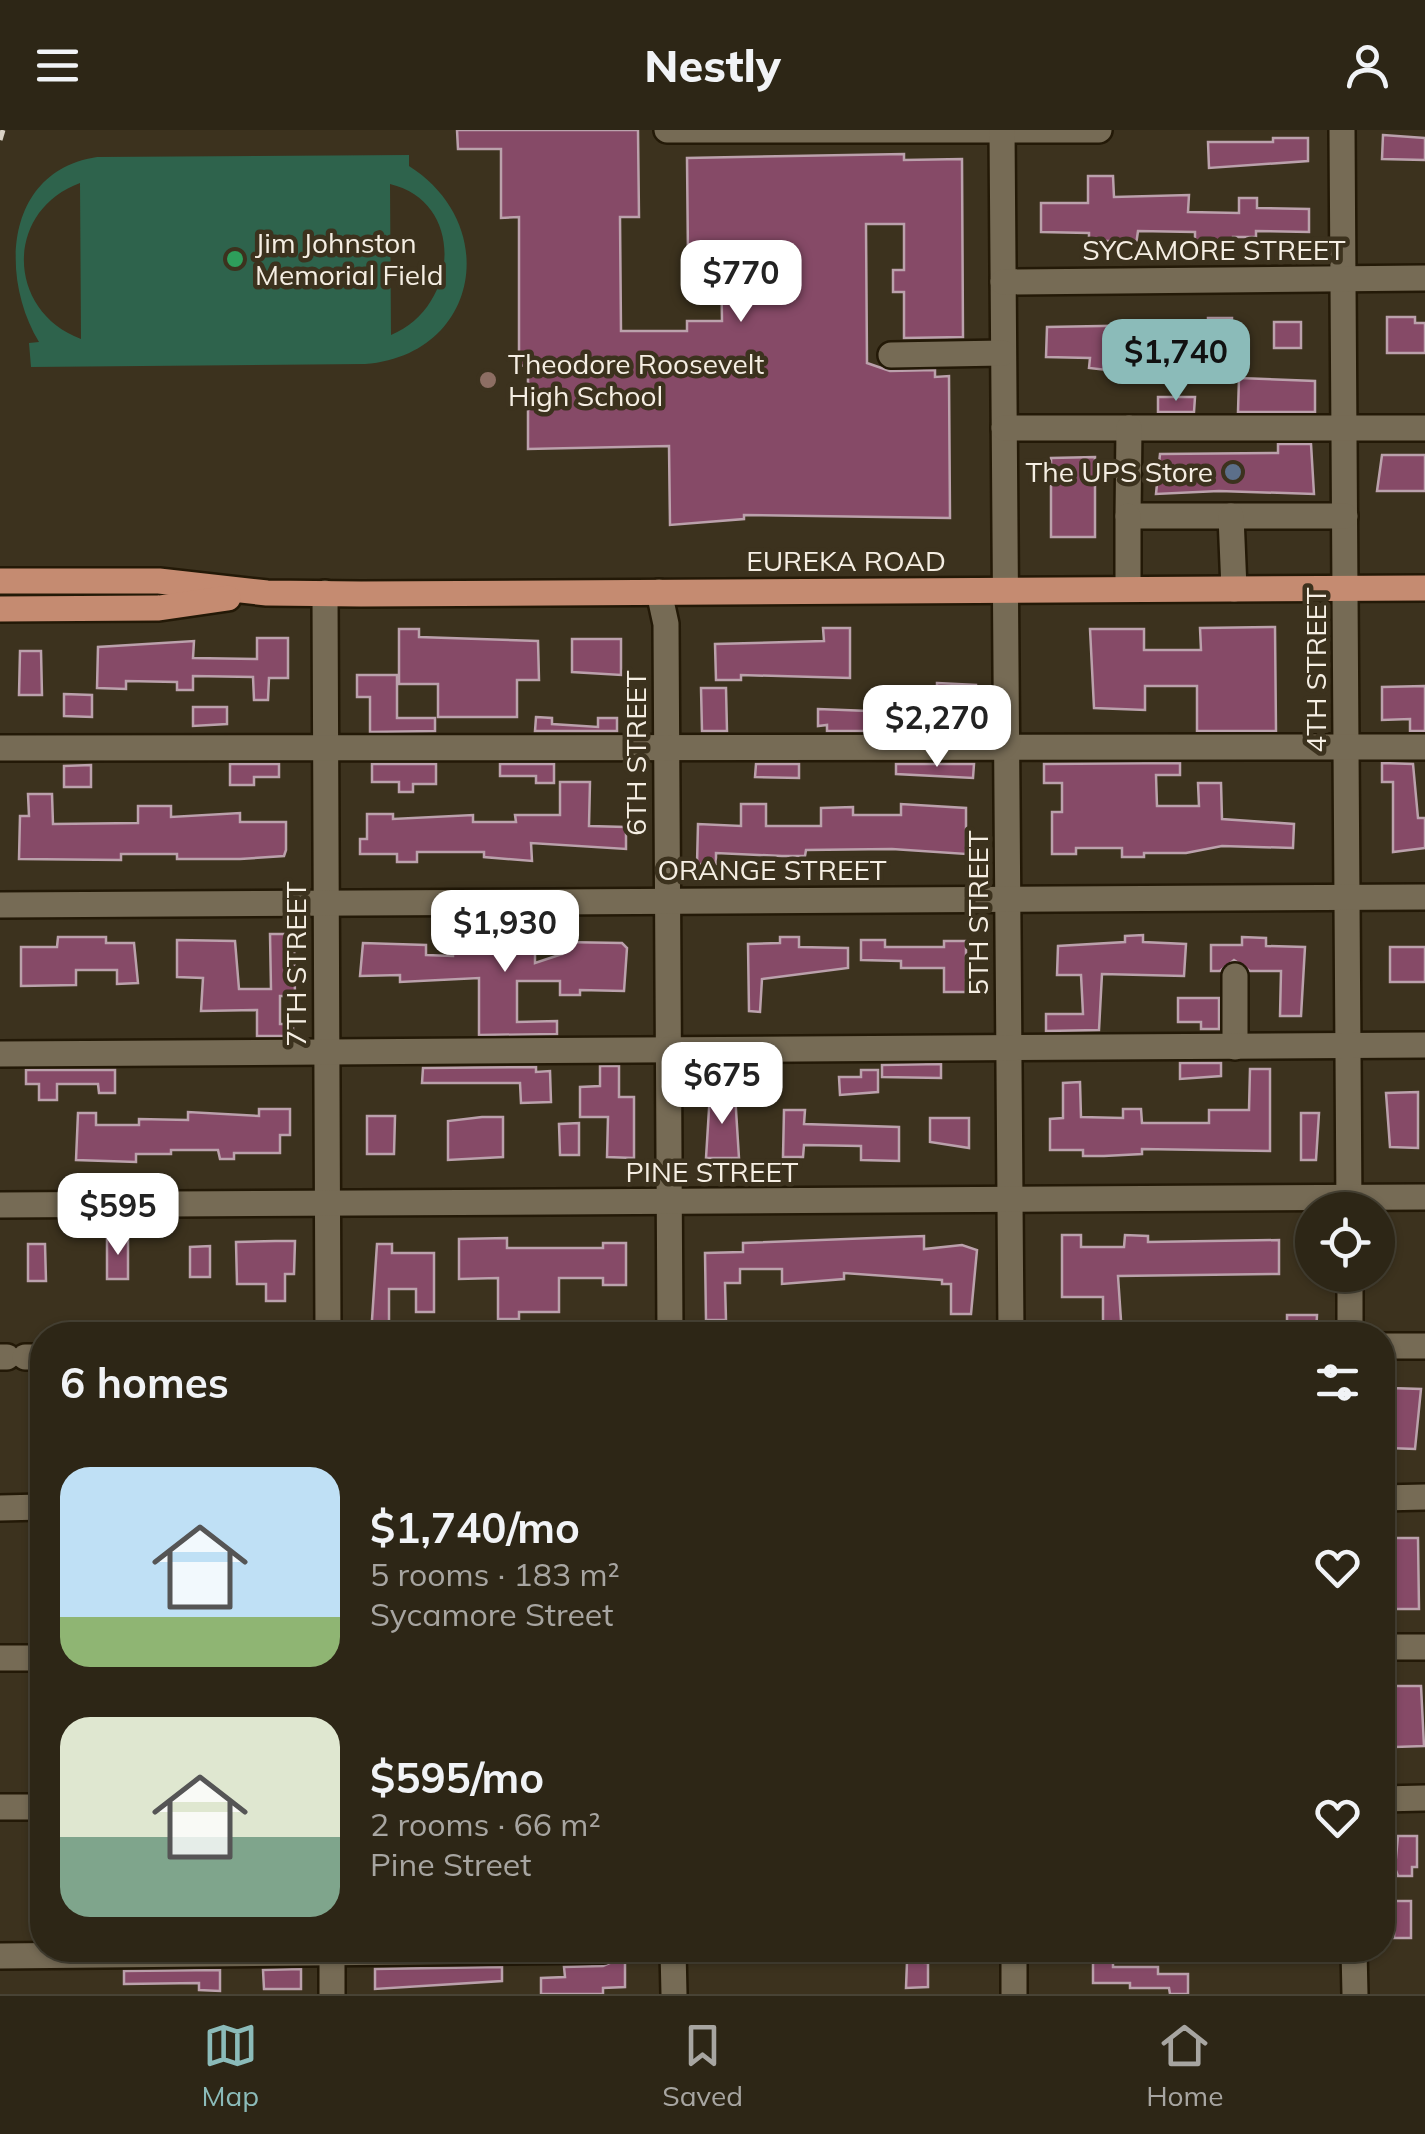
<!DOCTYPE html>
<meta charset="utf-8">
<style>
:root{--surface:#2d2616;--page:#352e1f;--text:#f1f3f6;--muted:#a7a5a1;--line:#484335;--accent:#8bbbb9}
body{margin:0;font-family:Mulish,sans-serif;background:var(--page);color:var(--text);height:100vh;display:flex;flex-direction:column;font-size:38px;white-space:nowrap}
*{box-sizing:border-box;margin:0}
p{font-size:32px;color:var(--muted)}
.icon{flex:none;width:55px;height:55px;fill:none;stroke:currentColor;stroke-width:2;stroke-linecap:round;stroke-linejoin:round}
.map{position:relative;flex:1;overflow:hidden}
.sheet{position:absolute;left:30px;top:1192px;width:1365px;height:640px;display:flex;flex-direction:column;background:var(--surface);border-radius:40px;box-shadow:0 2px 8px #0004,0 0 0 2px var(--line)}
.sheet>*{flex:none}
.buttons{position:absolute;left:1295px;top:1062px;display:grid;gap:20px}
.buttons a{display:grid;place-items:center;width:100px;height:100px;border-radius:50%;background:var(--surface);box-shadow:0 2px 8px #0004,0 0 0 2px var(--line);font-size:50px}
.price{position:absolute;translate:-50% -85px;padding:0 22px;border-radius:20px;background:#fff;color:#222;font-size:32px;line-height:65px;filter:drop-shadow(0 2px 5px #0008)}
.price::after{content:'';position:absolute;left:50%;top:60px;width:30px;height:22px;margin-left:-15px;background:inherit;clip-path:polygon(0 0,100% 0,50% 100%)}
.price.on{background:var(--accent);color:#111}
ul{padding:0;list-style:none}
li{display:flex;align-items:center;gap:30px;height:250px;padding:0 30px}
li span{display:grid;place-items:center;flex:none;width:280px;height:200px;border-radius:30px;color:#555}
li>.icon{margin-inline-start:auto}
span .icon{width:120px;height:120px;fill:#fffc;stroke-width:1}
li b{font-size:42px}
h2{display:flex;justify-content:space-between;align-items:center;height:120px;padding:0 30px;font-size:42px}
header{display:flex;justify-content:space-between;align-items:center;height:130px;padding:0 30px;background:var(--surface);font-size:45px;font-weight:800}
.menu{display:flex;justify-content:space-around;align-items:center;height:140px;border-top:2px solid var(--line);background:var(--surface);font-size:28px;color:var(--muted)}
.menu a{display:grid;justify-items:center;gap:5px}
.menu .on{color:var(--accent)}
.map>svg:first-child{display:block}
</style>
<header><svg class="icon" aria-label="menu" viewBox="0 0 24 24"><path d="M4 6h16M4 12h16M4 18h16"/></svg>Nestly<svg class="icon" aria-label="person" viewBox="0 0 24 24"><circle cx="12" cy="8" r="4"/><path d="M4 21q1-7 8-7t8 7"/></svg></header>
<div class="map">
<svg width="1425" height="1864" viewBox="0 0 1425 1864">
<rect width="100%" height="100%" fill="#3c321e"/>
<path fill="#2e634c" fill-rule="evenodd" d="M 409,25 L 409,36 C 502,95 479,225 365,234 L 31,237 L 29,213 L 39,212 C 0,148 4,41 97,27 ZM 80,53 L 81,208 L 81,209 C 6,181 4,81 80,53 ZM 390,54 C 466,72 459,177 391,205 Z"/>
<g fill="#864a67" stroke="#bba1ac" stroke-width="2.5">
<path d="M 457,0 L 638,0 L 639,87 L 620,87 L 621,201 L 687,201 L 687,191 L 722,191 L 721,126 L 688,126 L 687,28 L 904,24 L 904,30 L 962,29 L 963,207 L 904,208 L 904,162 L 893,162 L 893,140 L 904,140 L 904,94 L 866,94 L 867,233 L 890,241 L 935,240 L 935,247 L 949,246 L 950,388 L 744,385 L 744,389 L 670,395 L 669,316 L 528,319 L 528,235 L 519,236 L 519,87 L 501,88 L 501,19 L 458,19 Z"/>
<path d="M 1383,5 L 1425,8 L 1425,30 L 1382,29 Z"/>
<path d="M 1273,8 L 1308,8 L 1308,31 L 1209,38 L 1208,12 L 1273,12 Z"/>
<path d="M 1088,46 L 1113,46 L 1114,67 L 1189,65 L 1188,82 L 1239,83 L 1239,68 L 1257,68 L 1257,78 L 1309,79 L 1309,102 L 1256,101 L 1256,107 L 1233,107 L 1233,113 L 1195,113 L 1195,102 L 1138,101 L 1136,115 L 1118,115 L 1118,111 L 1089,111 L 1089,103 L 1041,102 L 1041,73 L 1088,73 Z"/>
<path d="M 1387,187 L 1415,187 L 1415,193 L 1425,193 L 1425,223 L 1387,223 Z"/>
<path d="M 1208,188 L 1232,188 L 1231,235 L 1207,235 L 1207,224 L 1168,223 L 1168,239 L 1116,241 L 1089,238 L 1090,228 L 1046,227 L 1047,197 L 1156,195 L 1156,191 L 1208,192 Z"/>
<rect x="1274" y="192" width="27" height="26"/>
<path d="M 1239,248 L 1315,251 L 1315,282 L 1238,282 Z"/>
<path d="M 1158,267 L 1195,267 L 1194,282 L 1158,282 Z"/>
<path d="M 1278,314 L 1311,314 L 1314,364 L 1219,361 L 1156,364 L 1160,324 L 1278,323 Z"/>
<path d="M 1382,325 L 1425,325 L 1425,361 L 1377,361 Z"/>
<path d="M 1095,327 L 1095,407 L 1051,407 L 1051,328 Z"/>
<path d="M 1275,497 L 1276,601 L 1197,601 L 1197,556 L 1145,556 L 1145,580 L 1094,578 L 1090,499 L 1144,499 L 1144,520 L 1201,520 L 1200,498 Z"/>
<path d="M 823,498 L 850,498 L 850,548 L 741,545 L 741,550 L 716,550 L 715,514 L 824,511 Z"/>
<path d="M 399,499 L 419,499 L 419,507 L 538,511 L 539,550 L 517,550 L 517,587 L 438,587 L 438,554 L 399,554 Z"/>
<path d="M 257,508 L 288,508 L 288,548 L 269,548 L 268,570 L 254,570 L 253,547 L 193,546 L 193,560 L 177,560 L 177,552 L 126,551 L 126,559 L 97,558 L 98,517 L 194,511 L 193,528 L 257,529 Z"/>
<path d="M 572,509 L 621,509 L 621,545 L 572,542 Z"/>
<path d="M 20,521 L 41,521 L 42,565 L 19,565 Z"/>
<path d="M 357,545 L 397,545 L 397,588 L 435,588 L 435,601 L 370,602 L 370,567 L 357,567 Z"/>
<path d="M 937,553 L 976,555 L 975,601 L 937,601 Z"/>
<path d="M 1425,556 L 1425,601 L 1410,601 L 1410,589 L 1382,590 L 1382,557 Z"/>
<path d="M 701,558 L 726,558 L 727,601 L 702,601 Z"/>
<path d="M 64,564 L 92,565 L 92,587 L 64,586 Z"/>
<path d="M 193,577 L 227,577 L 227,594 L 193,596 Z"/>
<path d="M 818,579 L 894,582 L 894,601 L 827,601 L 827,595 L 818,596 Z"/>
<path d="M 536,587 L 552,588 L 552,594 L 598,597 L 598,588 L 617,588 L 617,601 L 535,601 Z"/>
<path d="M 1180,633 L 1180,645 L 1156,645 L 1157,676 L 1199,676 L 1198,653 L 1221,653 L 1222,689 L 1294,694 L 1293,718 L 1222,716 L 1186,723 L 1144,723 L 1144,727 L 1122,727 L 1122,718 L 1076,718 L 1076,724 L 1052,724 L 1052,682 L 1062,682 L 1062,653 L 1044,653 L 1044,634 Z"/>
<path d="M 1382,633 L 1413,634 L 1418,688 L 1425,688 L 1425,718 L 1393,722 L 1393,652 L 1382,652 Z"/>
<path d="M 230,634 L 279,634 L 279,647 L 254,647 L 254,655 L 230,655 Z"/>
<path d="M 372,634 L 436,634 L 436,654 L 413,654 L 413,662 L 399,662 L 399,652 L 372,652 Z"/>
<path d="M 500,634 L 554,634 L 554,653 L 536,653 L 536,646 L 500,646 Z"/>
<path d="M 756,634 L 799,634 L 799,648 L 755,647 Z"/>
<path d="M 896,634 L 974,634 L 973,648 L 896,644 Z"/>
<path d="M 91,635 L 91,657 L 64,657 L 64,636 Z"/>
<path d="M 560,652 L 590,652 L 589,696 L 626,697 L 626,719 L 531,713 L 532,731 L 484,727 L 484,722 L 417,722 L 417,732 L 397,732 L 397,724 L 360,724 L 360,709 L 367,709 L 367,684 L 393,684 L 393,689 L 473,685 L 473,692 L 516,692 L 515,685 L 560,685 Z"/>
<path d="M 28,664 L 52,664 L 53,694 L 138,693 L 138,676 L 171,676 L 171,687 L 240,683 L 240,692 L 286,692 L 286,720 L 284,726 L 240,729 L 177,729 L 177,724 L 121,724 L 121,730 L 19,729 L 20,686 L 29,686 Z"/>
<path d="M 741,674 L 766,674 L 766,696 L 821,696 L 821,678 L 853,677 L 853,685 L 901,685 L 901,674 L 966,678 L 966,724 L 892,719 L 806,720 L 805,726 L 782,726 L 716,723 L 716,734 L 697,734 L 698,694 L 741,696 Z"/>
<path d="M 270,804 L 294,804 L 295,866 L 280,866 L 280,894 L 293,894 L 293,906 L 257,906 L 257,880 L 201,881 L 203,848 L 177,847 L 177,810 L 235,811 L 239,859 L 271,859 Z"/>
<path d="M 1143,805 L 1143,812 L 1186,814 L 1184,846 L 1102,844 L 1099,900 L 1046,901 L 1046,884 L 1083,884 L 1081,845 L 1057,845 L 1058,816 L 1125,812 L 1125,806 Z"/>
<path d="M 58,807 L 106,807 L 106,813 L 134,813 L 138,853 L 117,854 L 117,840 L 76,840 L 76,855 L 21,856 L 21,817 L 57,817 Z"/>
<path d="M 780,807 L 799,807 L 799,817 L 848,818 L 848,838 L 762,849 L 760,882 L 749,881 L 748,814 L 780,813 Z"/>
<path d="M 1242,807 L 1266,808 L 1266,816 L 1305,817 L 1301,886 L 1280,886 L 1281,841 L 1250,841 L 1234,830 L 1220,841 L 1211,841 L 1211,815 L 1242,815 Z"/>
<path d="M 861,810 L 885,810 L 885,817 L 944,817 L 944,811 L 966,811 L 966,862 L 944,862 L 944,838 L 901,838 L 901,831 L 861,830 Z"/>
<path d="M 520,812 L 535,812 L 535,833 L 562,824 L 562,812 L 622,813 L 627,818 L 624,861 L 580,860 L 580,865 L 560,865 L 560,851 L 517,851 L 517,892 L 557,891 L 557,904 L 479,905 L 479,848 L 400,852 L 400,845 L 360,846 L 363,813 L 426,815 L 426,825 L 453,826 L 453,818 L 520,821 Z"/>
<rect x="1390" y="817" width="35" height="35"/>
<path d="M 1178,868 L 1219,868 L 1219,899 L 1201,899 L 1201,892 L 1178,892 Z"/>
<path d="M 1180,933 L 1221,933 L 1221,946 L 1180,949 Z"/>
<path d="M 941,934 L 941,948 L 882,947 L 882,935 Z"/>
<path d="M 600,936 L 619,936 L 619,967 L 634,967 L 634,1028 L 607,1027 L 608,987 L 580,987 L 580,957 L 600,956 Z"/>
<path d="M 536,937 L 536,942 L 550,941 L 551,972 L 521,973 L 520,953 L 422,953 L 423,938 Z"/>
<path d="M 1250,939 L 1270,939 L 1270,1021 L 1142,1019 L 1142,1024 L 1104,1026 L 1083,1026 L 1083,1020 L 1050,1020 L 1050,989 L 1063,988 L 1063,953 L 1080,952 L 1081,987 L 1123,988 L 1123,979 L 1141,979 L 1142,993 L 1209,993 L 1209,980 L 1249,980 Z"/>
<path d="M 26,940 L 115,940 L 115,963 L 99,963 L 98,954 L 57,954 L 57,970 L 39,970 L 39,954 L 26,954 Z"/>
<path d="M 861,940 L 878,940 L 878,962 L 840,965 L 839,947 L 861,947 Z"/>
<path d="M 1418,962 L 1418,1018 L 1390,1017 L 1386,963 Z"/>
<path d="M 710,963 L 735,964 L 739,1028 L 706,1028 Z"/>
<path d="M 259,979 L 290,979 L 290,1005 L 280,1005 L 280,1023 L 234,1023 L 234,1029 L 220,1029 L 218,1020 L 171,1020 L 171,1024 L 136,1024 L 136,1032 L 76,1030 L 78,983 L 96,983 L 96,995 L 139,995 L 139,989 L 188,990 L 188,982 L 259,986 Z"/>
<path d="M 784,980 L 805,980 L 804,994 L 899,997 L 899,1031 L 861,1030 L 861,1016 L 804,1015 L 803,1027 L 783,1027 Z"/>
<path d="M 1301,983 L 1319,983 L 1316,1030 L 1301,1030 Z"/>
<path d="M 367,986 L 395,986 L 394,1024 L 367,1024 Z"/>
<path d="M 482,987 L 503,987 L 503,1027 L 448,1030 L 448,991 Z"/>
<path d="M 930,988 L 969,988 L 969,1018 L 930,1012 Z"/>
<path d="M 579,993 L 579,1025 L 560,1025 L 559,994 Z"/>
<path d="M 1062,1105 L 1081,1105 L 1081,1117 L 1124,1117 L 1125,1105 L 1148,1106 L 1148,1112 L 1279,1110 L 1279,1144 L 1118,1146 L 1122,1205 L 1103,1205 L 1103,1167 L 1062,1167 Z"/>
<path d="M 924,1106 L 924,1119 L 962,1115 L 977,1120 L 971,1184 L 951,1184 L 951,1154 L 942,1154 L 942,1150 L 844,1143 L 844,1149 L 782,1154 L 782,1139 L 740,1139 L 740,1153 L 725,1153 L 726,1190 L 706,1190 L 705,1123 L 743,1122 L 743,1113 Z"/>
<rect x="107" y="1108" width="21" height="41"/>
<path d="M 507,1108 L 507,1118 L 603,1118 L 603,1113 L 626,1113 L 626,1155 L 603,1155 L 603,1148 L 559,1148 L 559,1182 L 519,1182 L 519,1189 L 498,1189 L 498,1148 L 459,1149 L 459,1109 Z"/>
<path d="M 275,1111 L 295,1111 L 294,1144 L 285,1144 L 285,1171 L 266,1171 L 266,1154 L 237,1154 L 236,1112 Z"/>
<path d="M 28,1114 L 45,1114 L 46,1151 L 28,1151 Z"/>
<path d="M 377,1114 L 392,1114 L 392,1123 L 434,1123 L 434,1182 L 416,1182 L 416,1159 L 389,1159 L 389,1205 L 371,1205 Z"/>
<path d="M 210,1116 L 210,1147 L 190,1147 L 190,1117 Z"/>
<path d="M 1287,1185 L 1317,1185 L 1316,1205 L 1287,1205 Z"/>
<path d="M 1390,1258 L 1421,1259 L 1415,1319 L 1388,1318 Z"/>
<path d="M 1392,1408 L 1418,1408 L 1419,1479 L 1394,1479 Z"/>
<path d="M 1388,1556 L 1421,1556 L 1424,1616 L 1395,1617 L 1395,1578 L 1388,1578 Z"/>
<path d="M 1398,1706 L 1417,1706 L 1417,1737 L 1412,1737 L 1412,1746 L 1398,1746 L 1395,1738 Z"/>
<rect x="1394" y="1771" width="17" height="37"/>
<path d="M 614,1831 L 625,1831 L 625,1857 L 603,1858 L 603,1864 L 541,1864 L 541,1848 L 565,1847 L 564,1837 L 603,1836 Z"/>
<path d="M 907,1832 L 928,1833 L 928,1857 L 906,1858 Z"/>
<path d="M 1093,1832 L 1113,1832 L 1113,1837 L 1158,1837 L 1158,1844 L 1188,1844 L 1188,1864 L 1170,1864 L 1169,1858 L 1130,1858 L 1130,1853 L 1093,1853 Z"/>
<path d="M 502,1837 L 502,1851 L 375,1859 L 375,1839 Z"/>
<path d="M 301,1839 L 301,1859 L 264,1859 L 263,1840 Z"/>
<path d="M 220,1840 L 220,1861 L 199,1860 L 199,1853 L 124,1854 L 124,1841 Z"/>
</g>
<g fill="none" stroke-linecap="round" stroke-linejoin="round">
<g stroke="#231907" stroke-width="30">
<g id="minor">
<path d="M 667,0 L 1099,0"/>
<path d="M 1002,0 L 1011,1205"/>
<path d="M 1342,0 L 1349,1080"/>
<path d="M 1003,152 L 1425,148"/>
<path d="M 891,225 L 1003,223"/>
<path d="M 1004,298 L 1425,298"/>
<path d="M 1129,298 L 1128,386 L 1345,386"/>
<path d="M 1128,386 L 1128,459"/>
<path d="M 1231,386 L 1234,459"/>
<path d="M 659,462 L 666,494 L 670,1205"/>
<path d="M 325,463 L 328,1205"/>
<path d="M 0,618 L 1425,617"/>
<path d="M 0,775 L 1425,767"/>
<path d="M 1235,846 L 1235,917"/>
<path d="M 0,924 L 1425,915"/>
<path d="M 0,1075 L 1425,1067"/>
<path d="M 1350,1145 L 1350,1205"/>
<path d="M 1382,1216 L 1425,1216"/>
<path d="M 0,1227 L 7,1227"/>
<path d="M 25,1227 L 42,1227"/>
<path d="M 1382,1368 L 1425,1367"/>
<path d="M 0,1378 L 42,1377"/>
<path d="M 1382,1517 L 1425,1517"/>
<path d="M 0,1528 L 42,1528"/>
<path d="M 1382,1669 L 1425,1668"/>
<path d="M 0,1677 L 42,1677"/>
<path d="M 332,1820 L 332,1864"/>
<path d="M 673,1820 L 674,1864"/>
<path d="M 1014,1820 L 1014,1864"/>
<path d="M 1354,1820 L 1355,1864"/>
<path d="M 0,1826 L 603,1820"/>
</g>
</g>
<g stroke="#231907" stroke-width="30">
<g id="major">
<path d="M 0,451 L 159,451 L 267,463 L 361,464 L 1425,458"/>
<path d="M 0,479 L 159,478 L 228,468"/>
</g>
</g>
<use href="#minor" stroke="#766b55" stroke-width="25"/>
<use href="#major" stroke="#c58b71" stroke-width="25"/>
<path stroke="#d9d1c5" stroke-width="5" stroke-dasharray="12 12" stroke-linecap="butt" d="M 0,10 L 3,0"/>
</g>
<circle fill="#2e9e5b" stroke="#3c321e" stroke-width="4" cx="235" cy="129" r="10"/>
<circle fill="#8d6e63" stroke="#3c321e" stroke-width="4" cx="488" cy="250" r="10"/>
<circle fill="#5c6f8a" stroke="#3c321e" stroke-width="4" cx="1233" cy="342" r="10"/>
<g text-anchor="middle" stroke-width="9" stroke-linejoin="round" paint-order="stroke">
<g font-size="28" fill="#f5eee3" stroke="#3c321e" text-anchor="start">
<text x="255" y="123">Jim Johnston<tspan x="255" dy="32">Memorial Field</tspan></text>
<text x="508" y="244">Theodore Roosevelt<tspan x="508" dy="32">High School</tspan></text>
<text x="1213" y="352" text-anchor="end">The UPS Store</text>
</g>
<g font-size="28" fill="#f5eee3" stroke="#3c321e">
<text x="1214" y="130">SYCAMORE STREET</text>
<text x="846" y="441">EUREKA ROAD</text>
<text transform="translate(1316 540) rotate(-90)" y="10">4TH STREET</text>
<text transform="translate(636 623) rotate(-90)" y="10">6TH STREET</text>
<text x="772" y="750">ORANGE STREET</text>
<text transform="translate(978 783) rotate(-90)" y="10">5TH STREET</text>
<text transform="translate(296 834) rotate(-90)" y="10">7TH STREET</text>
<text x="712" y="1052">PINE STREET</text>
</g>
</g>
</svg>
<div class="buttons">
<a><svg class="icon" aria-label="locate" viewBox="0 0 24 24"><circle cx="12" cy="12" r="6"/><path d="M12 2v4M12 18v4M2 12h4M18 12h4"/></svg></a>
</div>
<b class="price" style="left:741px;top:195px">$770</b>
<b class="price on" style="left:1176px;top:274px">$1,740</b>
<b class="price" style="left:937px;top:640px">$2,270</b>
<b class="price" style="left:505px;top:845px">$1,930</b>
<b class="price" style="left:722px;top:997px">$675</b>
<b class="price" style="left:118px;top:1128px">$595</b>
<section class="sheet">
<h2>6 homes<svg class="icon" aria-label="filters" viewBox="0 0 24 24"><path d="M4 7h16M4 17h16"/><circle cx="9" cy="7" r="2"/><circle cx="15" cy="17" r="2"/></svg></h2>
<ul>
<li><span style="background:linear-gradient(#bfe0f5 75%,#8fb573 0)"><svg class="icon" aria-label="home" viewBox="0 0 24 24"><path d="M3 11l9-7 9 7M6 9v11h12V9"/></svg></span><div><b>$1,740/mo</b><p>5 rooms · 183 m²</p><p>Sycamore Street</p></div><svg class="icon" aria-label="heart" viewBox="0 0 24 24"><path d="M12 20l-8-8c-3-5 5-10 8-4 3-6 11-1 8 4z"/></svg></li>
<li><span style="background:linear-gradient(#dfe7d0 60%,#7fa58c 0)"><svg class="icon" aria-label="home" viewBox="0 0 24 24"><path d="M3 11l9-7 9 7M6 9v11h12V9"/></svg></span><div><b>$595/mo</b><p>2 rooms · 66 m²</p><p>Pine Street</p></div><svg class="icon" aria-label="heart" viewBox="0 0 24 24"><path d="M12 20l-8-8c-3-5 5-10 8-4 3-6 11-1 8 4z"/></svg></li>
</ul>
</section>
</div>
<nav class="menu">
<a class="on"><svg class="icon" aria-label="map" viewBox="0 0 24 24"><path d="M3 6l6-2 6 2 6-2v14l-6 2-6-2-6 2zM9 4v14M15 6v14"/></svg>Map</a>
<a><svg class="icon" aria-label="saved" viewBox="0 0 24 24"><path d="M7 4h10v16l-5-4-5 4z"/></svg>Saved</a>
<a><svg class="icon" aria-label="home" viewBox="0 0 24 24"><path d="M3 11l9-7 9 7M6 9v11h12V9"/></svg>Home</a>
</nav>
